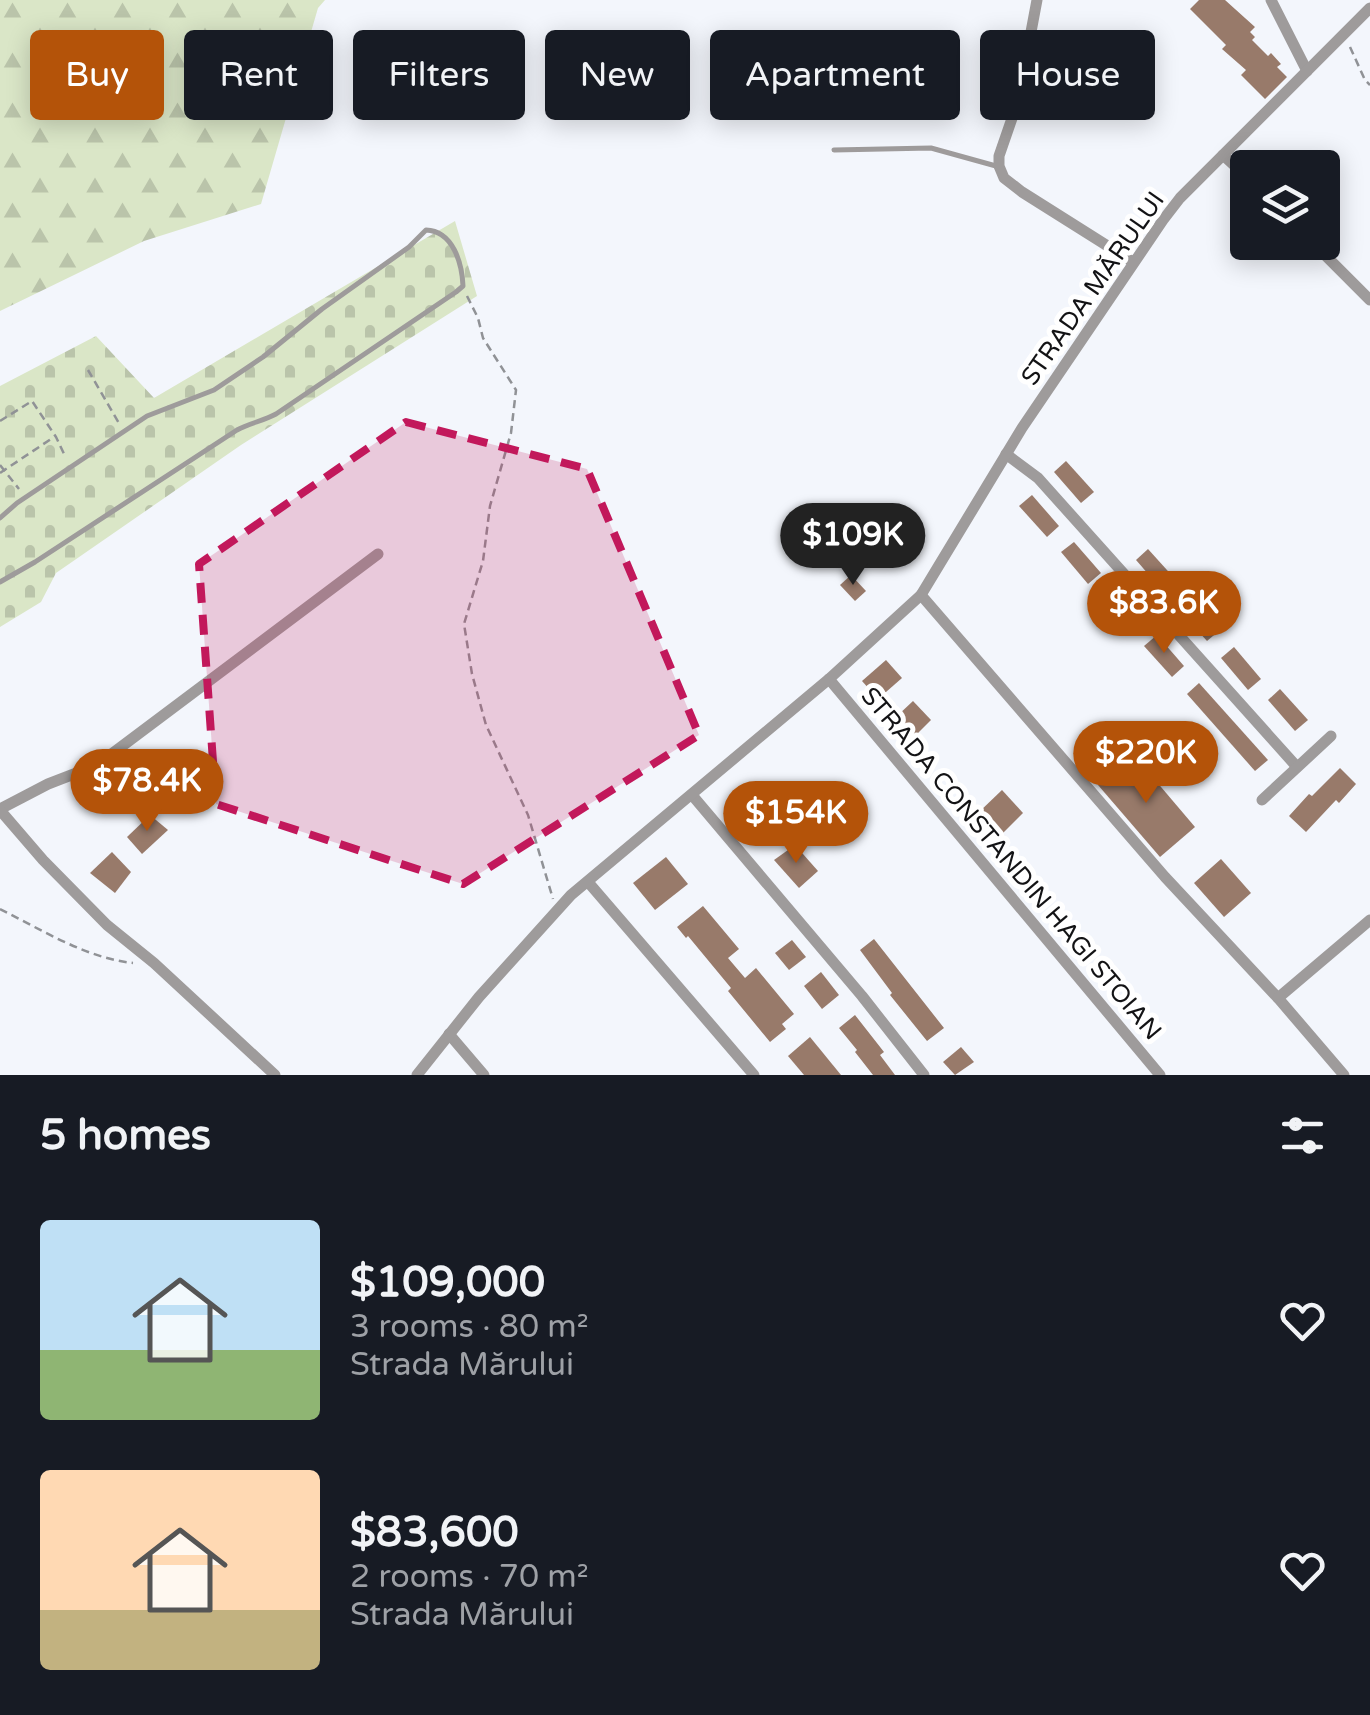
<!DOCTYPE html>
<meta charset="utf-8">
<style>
:root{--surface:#171b24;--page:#242831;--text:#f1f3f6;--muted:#9ea1a6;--accent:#b45309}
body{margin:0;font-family:"Varela Round",sans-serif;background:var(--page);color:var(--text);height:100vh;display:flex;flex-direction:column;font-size:38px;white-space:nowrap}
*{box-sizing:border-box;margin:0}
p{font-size:32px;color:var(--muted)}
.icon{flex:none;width:55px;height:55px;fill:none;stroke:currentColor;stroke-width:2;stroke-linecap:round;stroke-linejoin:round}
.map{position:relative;height:1075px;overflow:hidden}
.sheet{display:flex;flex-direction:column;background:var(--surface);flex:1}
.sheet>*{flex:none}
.hud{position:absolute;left:30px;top:30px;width:1310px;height:90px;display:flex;gap:20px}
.fabs{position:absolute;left:1230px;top:150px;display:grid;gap:20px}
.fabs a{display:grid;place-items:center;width:110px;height:110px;border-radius:10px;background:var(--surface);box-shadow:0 5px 25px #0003;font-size:50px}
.price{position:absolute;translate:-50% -85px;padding:0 22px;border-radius:35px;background:var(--accent);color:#fff;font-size:32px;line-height:65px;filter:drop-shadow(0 2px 5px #0008)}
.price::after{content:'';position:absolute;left:50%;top:60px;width:30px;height:22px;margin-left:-15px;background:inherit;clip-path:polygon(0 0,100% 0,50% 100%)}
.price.on{background:#222;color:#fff}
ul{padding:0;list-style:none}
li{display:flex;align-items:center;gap:30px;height:250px;padding:0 40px}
li span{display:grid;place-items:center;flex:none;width:280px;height:200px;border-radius:10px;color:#555}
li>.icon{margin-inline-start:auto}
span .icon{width:120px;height:120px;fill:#fffc;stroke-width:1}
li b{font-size:42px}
h2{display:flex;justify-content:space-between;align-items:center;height:120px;padding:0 40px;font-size:42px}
.chip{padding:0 35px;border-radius:10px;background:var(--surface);box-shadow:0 5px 25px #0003;font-size:35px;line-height:90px}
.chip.on{background:var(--accent);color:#fff}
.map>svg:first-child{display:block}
</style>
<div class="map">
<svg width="1370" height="1075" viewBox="0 0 1370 1075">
<defs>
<pattern id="forest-firs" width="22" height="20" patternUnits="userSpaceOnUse" patternTransform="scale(2.5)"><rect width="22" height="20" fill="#dae6c7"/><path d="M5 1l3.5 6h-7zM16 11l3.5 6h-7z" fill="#bac4aa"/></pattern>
<pattern id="cemetery-stones" width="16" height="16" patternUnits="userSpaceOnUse" patternTransform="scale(2.5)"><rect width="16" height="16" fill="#dae6c7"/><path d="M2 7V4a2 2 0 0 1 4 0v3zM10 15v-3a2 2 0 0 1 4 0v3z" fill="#bac4aa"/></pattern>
</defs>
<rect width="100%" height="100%" fill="#f3f6fc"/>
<path fill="url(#forest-firs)" d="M 0,0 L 325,0 L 318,8 L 261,204 L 144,241 L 0,311 Z"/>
<path fill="url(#cemetery-stones)" d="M 455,221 L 477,296 L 241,445 L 56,573 L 41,602 L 0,627 L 0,386 L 96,336 L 154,398 Z"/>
<g fill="#987a6a">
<path d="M 1199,0 L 1225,0 L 1255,27 L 1250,32 L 1255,37 L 1252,40 L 1268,56 L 1271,53 L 1281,64 L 1277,67 L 1287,77 L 1265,99 L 1241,75 L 1246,70 L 1222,49 L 1226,45 L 1190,9 Z"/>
<path d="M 1066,461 L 1094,492 L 1081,503 L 1054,472 Z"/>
<path d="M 1032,495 L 1059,526 L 1047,537 L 1019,506 Z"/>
<path d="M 1074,542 L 1101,573 L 1088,584 L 1061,552 Z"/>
<path d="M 1148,549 L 1176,580 L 1163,591 L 1136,560 Z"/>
<path d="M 851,575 L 866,591 L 855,601 L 840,585 Z"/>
<path d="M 1116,588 L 1143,620 L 1130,631 L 1103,599 Z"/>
<path d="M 1192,599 L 1220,630 L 1207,641 L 1179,610 Z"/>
<path d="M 1157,635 L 1184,666 L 1172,677 L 1144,646 Z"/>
<path d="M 1234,647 L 1261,679 L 1248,690 L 1221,658 Z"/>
<path d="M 886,660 L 902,678 L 878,699 L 862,681 Z"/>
<path d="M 1199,683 L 1268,760 L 1255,771 L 1187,694 Z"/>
<path d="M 1280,689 L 1308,720 L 1295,731 L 1268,700 Z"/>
<path d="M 913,701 L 931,720 L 915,736 L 896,717 Z"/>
<path d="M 1133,754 L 1195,827 L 1160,857 L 1098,785 Z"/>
<path d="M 1340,768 L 1356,784 L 1339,803 L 1336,800 L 1306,832 L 1289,816 L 1309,794 L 1312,796 Z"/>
<path d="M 1002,790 L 1023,813 L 999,837 L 977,814 Z"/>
<path d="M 150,815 L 168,830 L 142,854 L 127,837 Z"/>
<path d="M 795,845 L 818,871 L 799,888 L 774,860 Z"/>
<path d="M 112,852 L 131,872 L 115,893 L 90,873 Z"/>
<path d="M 666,857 L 688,884 L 655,910 L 633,883 Z"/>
<path d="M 1221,859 L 1251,893 L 1224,917 L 1194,883 Z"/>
<path d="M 703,906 L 739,949 L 728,958 L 745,978 L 756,968 L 794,1014 L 782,1024 L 786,1029 L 770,1042 L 728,991 L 731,988 L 688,936 L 686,938 L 677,927 Z"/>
<path d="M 874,939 L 944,1028 L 927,1041 L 890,995 L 892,993 L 860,950 Z"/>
<path d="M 792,940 L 806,957 L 789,970 L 775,953 Z"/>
<path d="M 821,972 L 839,995 L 822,1009 L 804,986 Z"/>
<path d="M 855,1015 L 884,1052 L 880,1055 L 895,1075 L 873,1075 L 855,1052 L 857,1050 L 839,1028 Z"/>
<path d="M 810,1037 L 841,1075 L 804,1075 L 788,1056 Z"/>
<path d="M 961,1047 L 974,1062 L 955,1075 L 943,1062 Z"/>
</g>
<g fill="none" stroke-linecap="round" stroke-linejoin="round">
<g stroke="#909296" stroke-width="2.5" stroke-dasharray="8 5" stroke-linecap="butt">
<path d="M 1350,47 L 1365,80 L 1370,85"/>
<path d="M 467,296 L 478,318 L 483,338 L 516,390 L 511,433 L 490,506 L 483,561 L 464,624 L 472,674 L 486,725 L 528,815 L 553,899"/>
<path d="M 88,370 L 120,425"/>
<path d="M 0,421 L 32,401 L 56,437 L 65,456"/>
<path d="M 0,465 L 19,489"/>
<path d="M 0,473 L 54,437"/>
<path d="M 0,909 C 42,930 86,958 133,963"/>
</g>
<g stroke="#9e9b9b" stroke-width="5">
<path d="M 834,150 L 931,148 L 996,166"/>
<path d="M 0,518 L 17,503 L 147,416 L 214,390 L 263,357 L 322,309 L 409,247 L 426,230 C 453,231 462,263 463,286 L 456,292 L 276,414 C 263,421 250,423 237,430 L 35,562 L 0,582"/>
</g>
<g stroke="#9e9b9b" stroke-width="11">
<path d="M 1037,0 L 1018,101 L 999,156 L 999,166 L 1004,178 L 1022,192 L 1133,262"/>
<path d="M 1271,0 L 1307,71"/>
<path d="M 1223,155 L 1248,178"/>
<path d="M 1312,242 L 1370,300"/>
<path d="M 1006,454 L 1038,478 L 1297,767"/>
<path d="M 921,595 L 1165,877 L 1278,998"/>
<path d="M 829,679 L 1160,1075"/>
<path d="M 692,795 L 862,996 L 924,1075"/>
<path d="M 1262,800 L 1331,736"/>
<path d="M 0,809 L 48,784 L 97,765 L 378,554"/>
<path d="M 0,810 L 43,860 L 107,925 L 154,963 L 275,1075"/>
<path d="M 588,882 L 754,1075"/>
<path d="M 449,1034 L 484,1075"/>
<path d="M 417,1075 L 479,997 L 571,895 L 829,679 L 921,595 L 1022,428 L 1163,220 L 1180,198 L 1370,8"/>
<path d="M 1344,1075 L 1278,998 L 1370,920"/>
</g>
</g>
<path fill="#c2185b" fill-opacity="0.2" stroke="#c2185b" stroke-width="8" stroke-dasharray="20 12" stroke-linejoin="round" d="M 406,422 L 587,469 L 699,735 L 463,884 L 216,804 L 199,564 Z"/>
<g text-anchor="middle" stroke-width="10" stroke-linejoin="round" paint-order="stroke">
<g font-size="25" fill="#131315" stroke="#fff">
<text transform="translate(1092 288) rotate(-55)" y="9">STRADA MĂRULUI</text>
<text transform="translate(1012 863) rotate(50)" y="9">STRADA CONSTANDIN HAGI STOIAN</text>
</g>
</g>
</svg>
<div class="fabs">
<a><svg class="icon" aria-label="layers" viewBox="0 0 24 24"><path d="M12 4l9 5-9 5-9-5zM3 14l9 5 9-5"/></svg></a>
</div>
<b class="price on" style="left:853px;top:588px">$109K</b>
<b class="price" style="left:1164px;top:656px">$83.6K</b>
<b class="price" style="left:1146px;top:806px">$220K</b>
<b class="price" style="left:147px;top:834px">$78.4K</b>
<b class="price" style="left:796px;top:866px">$154K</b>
<div class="hud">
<a class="chip on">Buy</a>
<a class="chip">Rent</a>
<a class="chip">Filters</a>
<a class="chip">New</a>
<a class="chip">Apartment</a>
<a class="chip">House</a>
</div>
</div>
<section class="sheet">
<h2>5 homes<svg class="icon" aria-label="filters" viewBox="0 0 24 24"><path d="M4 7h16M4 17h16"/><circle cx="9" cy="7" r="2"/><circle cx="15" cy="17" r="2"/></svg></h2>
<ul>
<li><span style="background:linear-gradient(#bfe0f5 65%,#8fb573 0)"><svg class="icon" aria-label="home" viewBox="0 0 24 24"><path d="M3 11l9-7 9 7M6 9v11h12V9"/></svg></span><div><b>$109,000</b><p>3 rooms · 80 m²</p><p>Strada Mărului</p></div><svg class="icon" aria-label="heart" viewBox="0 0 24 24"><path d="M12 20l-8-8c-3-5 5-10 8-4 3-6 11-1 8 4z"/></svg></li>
<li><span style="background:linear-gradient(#ffd9b3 70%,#c2b280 0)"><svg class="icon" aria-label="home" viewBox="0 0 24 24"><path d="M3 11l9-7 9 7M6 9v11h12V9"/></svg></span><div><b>$83,600</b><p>2 rooms · 70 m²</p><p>Strada Mărului</p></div><svg class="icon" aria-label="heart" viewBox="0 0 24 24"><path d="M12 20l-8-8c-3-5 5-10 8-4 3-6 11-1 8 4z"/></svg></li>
</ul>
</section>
